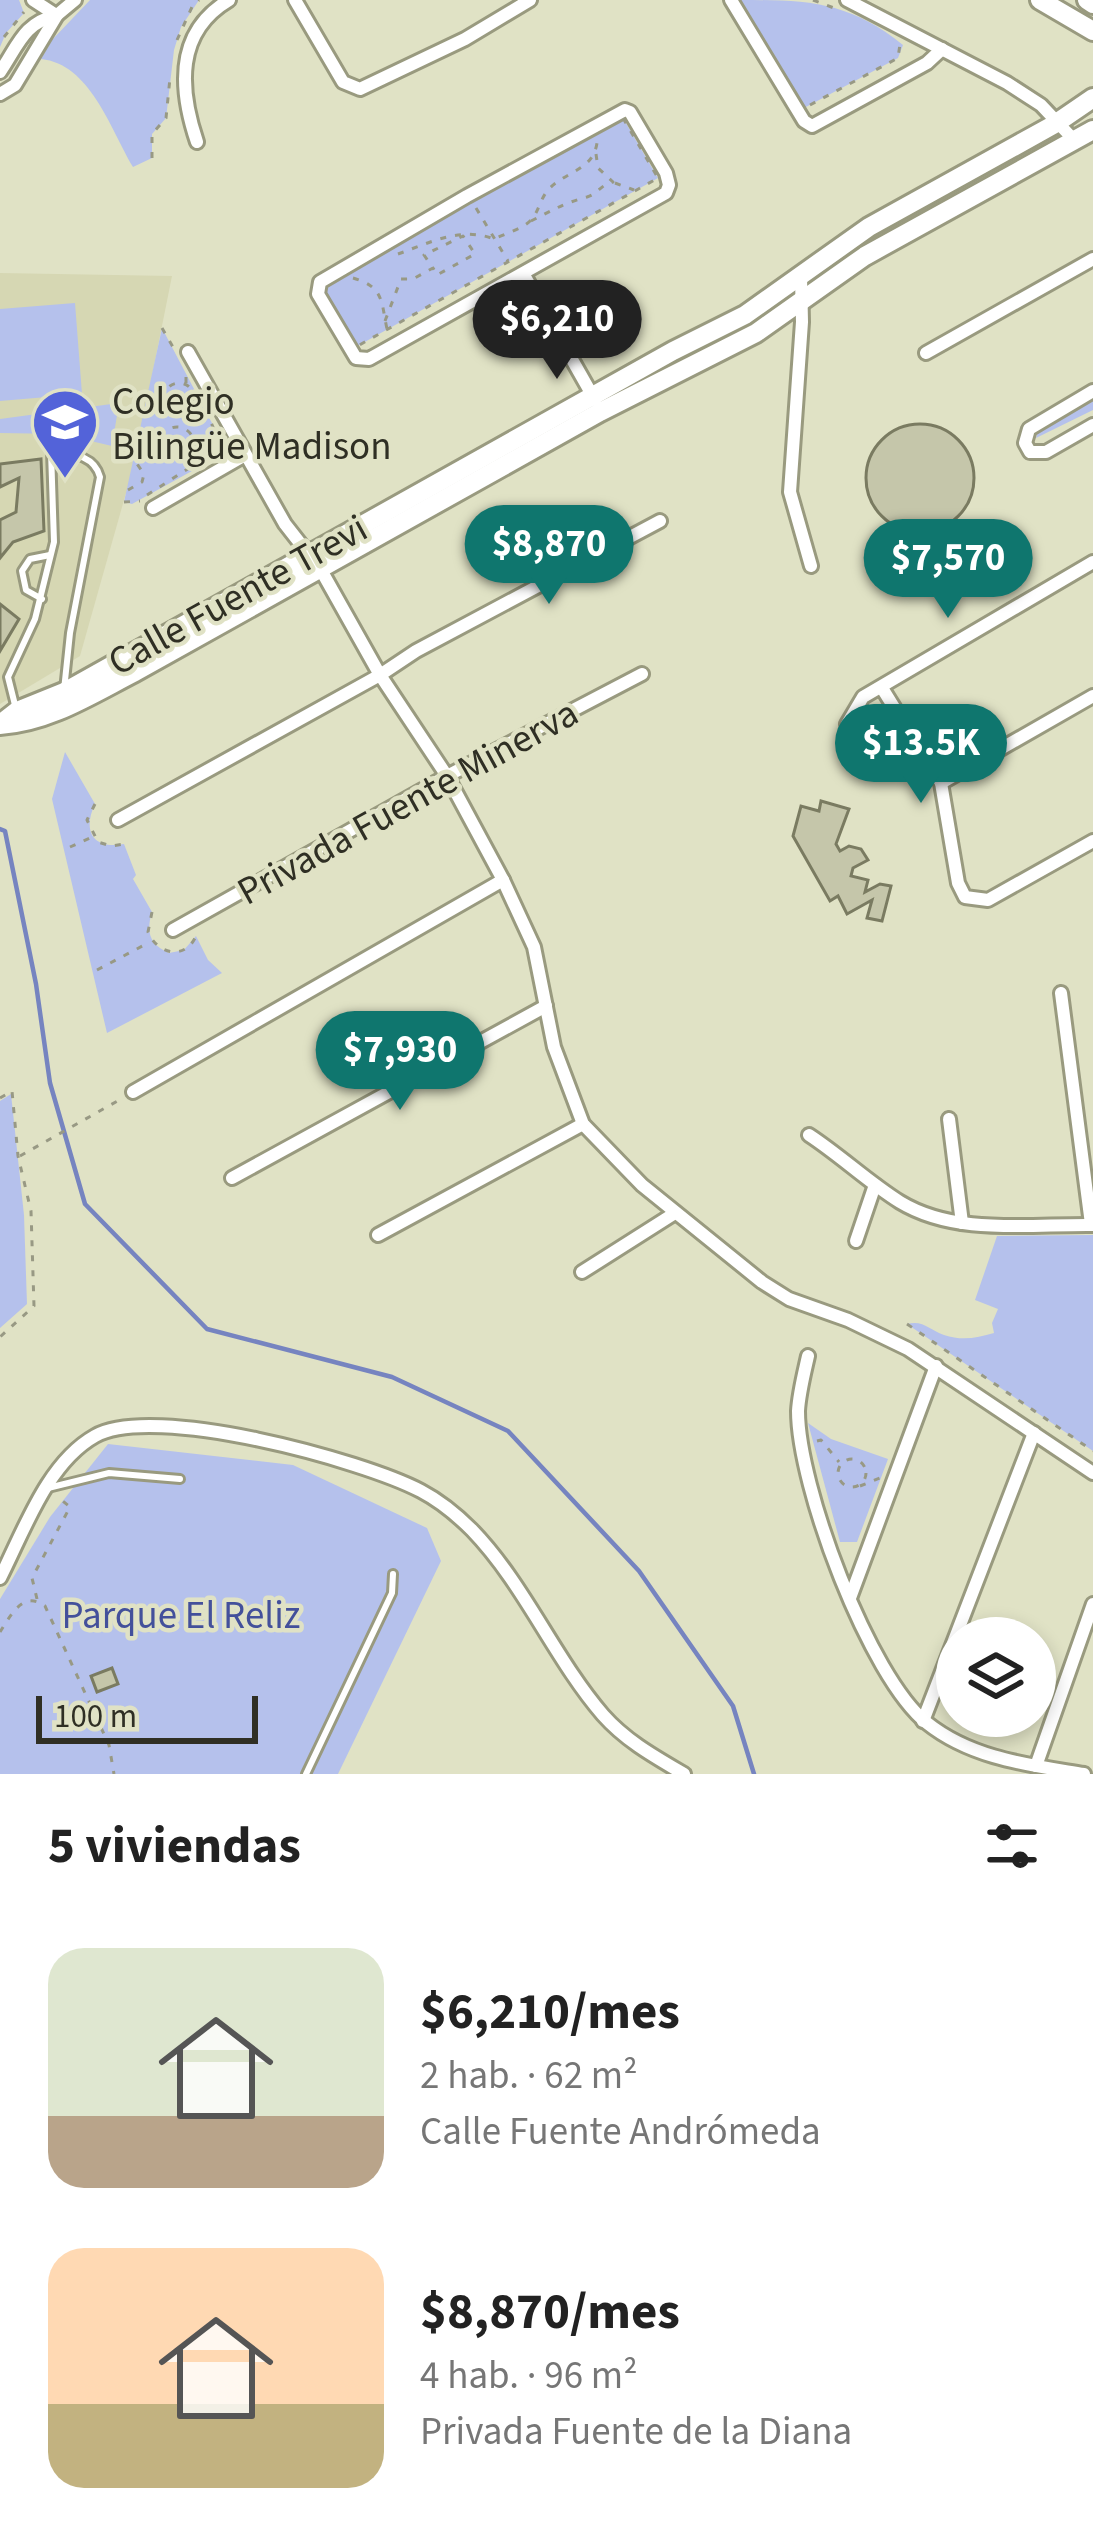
<!DOCTYPE html>
<html lang="es">
<meta charset="utf-8">
<style>
:root{--surface:#fff;--page:#f2f2f2;--text:#222;--muted:#767676;--accent:#0f766e}
body{margin:0;font-family:"Source Sans 3",sans-serif;background:var(--page);color:var(--text);height:100vh;display:flex;flex-direction:column;font-size:45px;white-space:nowrap}
*{box-sizing:border-box;margin:0}
p{font-size:39px;color:var(--muted)}
.icon{flex:none;width:66px;height:66px;fill:none;stroke:currentColor;stroke-width:2;stroke-linecap:round;stroke-linejoin:round}
.map{position:relative;height:1774px;overflow:hidden}
.sheet{display:flex;flex-direction:column;background:var(--surface);flex:1}
.sheet>*{flex:none}
.fabs{position:absolute;left:936px;top:1617px;display:grid;gap:24px}
.fabs a{display:grid;place-items:center;width:120px;height:120px;border-radius:50%;background:var(--surface);box-shadow:0 6px 18px #0003;font-size:60px}
.scale{position:absolute;left:36px;bottom:30px;width:222px;box-sizing:border-box;padding-left:12px;border:6px solid #2f2f24;border-top:0;font-size:33px;line-height:42px;white-space:nowrap;color:#2f2f24;-webkit-text-stroke:9px #e0e2c5;paint-order:stroke}
.price{position:absolute;translate:-50% -102px;padding:0 27px;border-radius:42px;background:var(--accent);color:#fff;font-size:39px;line-height:78px;filter:drop-shadow(0 3px 6px #0008)}
.price::after{content:'';position:absolute;left:50%;top:72px;width:36px;height:27px;margin-left:-18px;background:inherit;clip-path:polygon(0 0,100% 0,50% 100%)}
.price.current{background:#222;color:#fff}
ul{padding:0;list-style:none}
li{display:flex;align-items:center;gap:36px;height:300px;padding:0 48px}
li span{display:grid;place-items:center;flex:none;width:336px;height:240px;border-radius:36px;color:#555}
li>.icon{margin-inline-start:auto}
span .icon{width:144px;height:144px;fill:#fffc;stroke-width:1}
li b{font-size:51px}
h2{display:flex;justify-content:space-between;align-items:center;height:144px;padding:0 48px;font-size:51px}
.map>svg:first-child{display:block}
</style>
<div class="map">
<svg width="1093" height="1774" viewBox="0 0 1093 1774">
<rect width="100%" height="100%" fill="#e0e2c5"/>
<path fill="#d6d7b3" d="M 0,273 L 172,276 L 135,461 L 80,656 L 0,704 Z"/>
<g fill="#b5c1ec">
<path d="M 0,0 L 19,0 L 24,13 L 6,33 L 0,47 Z"/>
<path d="M 90,0 L 199,0 L 181,27 L 174,50 L 166,118 L 152,134 L 152,158 L 133,167 C 110,128 90,64 41,59 L 52,40 Z"/>
<path d="M 740,0 C 807,0 848,1 903,45 L 898,58 L 804,108 L 793,101 Z"/>
<path d="M 623,118 L 658,178 L 354,348 L 348,343 L 321,286 L 602,126 Z"/>
<path d="M 75,303 L 82,394 L 0,401 L 0,309 Z"/>
<path d="M 162,328 L 225,448 L 221,455 L 132,504 L 124,502 Z"/>
<path d="M 1093,399 L 1093,410 L 1036,438 L 1038,431 Z"/>
<path d="M 119,403 L 112,446 L 61,434 L 0,433 L 0,419 Z"/>
<path d="M 65,752 L 95,804 C 82,831 93,850 124,844 L 136,875 L 133,879 L 152,912 C 146,932 149,944 169,953 L 184,950 L 196,936 L 208,960 L 222,973 L 107,1033 L 52,799 Z"/>
<path d="M 11,1094 L 24,1215 L 27,1304 L 0,1328 L 0,1101 Z"/>
<path d="M 1093,1235 L 1093,1451 L 907,1324 C 924,1320 929,1330 944,1335 C 962,1341 977,1338 994,1333 L 992,1323 L 998,1309 L 975,1300 L 997,1236 Z"/>
<path d="M 808,1423 L 831,1439 L 888,1459 L 857,1542 L 840,1542 Z"/>
<path d="M 108,1444 L 293,1465 L 427,1528 L 441,1561 L 338,1774 L 0,1774 L 0,1599 L 50,1517 Z"/>
</g>
<g fill="none" stroke-linecap="round" stroke-linejoin="round">
<path stroke="#7684c0" stroke-width="4.5" d="M 0,829 L 5,831 L 36,984 L 50,1083 L 85,1204 L 207,1329 L 392,1377 L 508,1431 L 639,1571 L 733,1706 L 754,1774"/>
</g>
<g fill="#c5c6aa" stroke="#7a7b61" stroke-width="3">
<circle cx="920" cy="478" r="54"/>
<path d="M 41,459 L 44,531 L 13,542 L 0,558 L 0,520 L 16,512 L 19,478 L 0,487 L 0,464 Z"/>
<path d="M 0,604 L 19,619 L 0,651 Z"/>
<path d="M 821,801 L 849,809 L 836,844 L 840,851 L 849,846 L 861,849 L 868,860 L 853,868 L 851,876 L 868,880 L 865,892 L 880,884 L 891,886 L 882,921 L 867,918 L 872,900 L 847,914 L 838,896 L 830,901 L 793,836 L 801,806 L 819,811 Z"/>
<path d="M 112,1668 L 118,1684 L 97,1692 L 91,1676 Z"/>
</g>
<g fill="none" stroke-linecap="round" stroke-linejoin="round">
<g stroke="#999a7f" stroke-width="12">
<g id="lane">
<path d="M 42,599 L 26,590 L 22,571 L 30,559 L 50,555"/>
<path d="M 16,709 L 8,677 L 35,619 L 54,542 L 51,451 C 70,454 94,454 100,477 L 70,633 L 64,690"/>
<path d="M 48,1488 L 109,1473 L 180,1479"/>
<path d="M 306,1774 L 392,1593 L 393,1574"/>
</g>
</g>
<g stroke="#999a7f" stroke-width="18">
<g id="street">
<path d="M 33,0 L 56,15"/>
<path d="M 295,0 L 343,82 L 360,89 L 465,39 L 530,0"/>
<path d="M 731,0 L 804,121 L 812,126 L 927,63 L 942,49"/>
<path d="M 847,0 L 1007,83 L 1041,105 L 1075,141"/>
<path d="M 0,72 C 18,46 23,23 57,15"/>
<path d="M 0,94 L 15,85 L 57,15 L 75,0"/>
<path d="M 625,110 L 630,112 L 666,173 L 669,185 L 666,193 L 369,359 L 356,358 L 318,294 L 320,282 L 467,196 Z"/>
<path d="M 197,142 C 179,89 175,32 229,0"/>
<path d="M 524,275 L 595,400"/>
<path d="M 801,278 L 802,322 L 790,492 L 811,566"/>
<path d="M 188,352 L 285,524 L 321,570 L 380,675 L 447,776 L 503,880 L 534,947 L 554,1047 L 583,1124 L 642,1185 L 762,1282 L 789,1299 L 848,1320 L 908,1349 L 1093,1473"/>
<path d="M 926,353 L 1093,259"/>
<path d="M 1093,391 L 1029,429 L 1025,443 L 1030,452 L 1046,452 L 1093,425"/>
<path d="M 153,508 L 245,455"/>
<path d="M 882,688 L 941,783 L 958,883 L 965,897 L 988,900 L 1093,841"/>
<path d="M 847,724 L 863,697 L 1093,562"/>
<path d="M 941,783 L 1093,696"/>
<path d="M 118,820 L 380,675 L 416,651 L 660,521"/>
<path d="M 173,930 L 447,776 L 642,674"/>
<path d="M 1061,993 L 1091,1224"/>
<path d="M 133,1092 L 503,880"/>
<path d="M 949,1119 L 962,1223"/>
<path d="M 809,1135 C 841,1156 868,1182 900,1202 C 956,1236 1030,1224 1093,1225"/>
<path d="M 232,1178 L 546,1006"/>
<path d="M 378,1235 L 583,1124"/>
<path d="M 856,1241 L 875,1185"/>
<path d="M 582,1272 L 675,1213"/>
<path d="M 808,1356 C 804,1374 799,1393 798,1411 C 798,1486 869,1677 927,1723 C 972,1759 1030,1765 1084,1774"/>
<path d="M 0,1578 C 24,1531 47,1463 95,1436 C 153,1403 362,1460 421,1491 C 440,1501 457,1515 472,1530 C 525,1585 554,1658 603,1715 C 626,1741 655,1757 684,1774"/>
<path d="M 850,1598 L 936,1366"/>
<path d="M 923,1721 L 1034,1433"/>
<path d="M 1036,1766 L 1093,1604"/>
</g>
</g>
<g stroke="#999a7f" stroke-width="24">
<g id="secondary">
<path d="M 1040,0 L 1093,31"/>
<path d="M 1087,0 L 1093,4"/>
<path d="M 0,724 L 17,711 L 64,692 L 673,351 L 745,315 L 869,227 L 1055,124 L 1093,98"/>
<path d="M 0,725 C 49,722 92,694 135,672 L 600,412 L 756,333 L 865,256 L 1093,130"/>
</g>
</g>
<g stroke="#989984" stroke-width="3" stroke-dasharray="6 9" stroke-linecap="butt">
<path d="M 813,0 L 834,8"/>
<path d="M 4,37 L 24,12"/>
<path d="M 177,40 L 192,7 L 199,0"/>
<path d="M 810,105 L 898,58 L 900,44"/>
<path d="M 623,118 L 658,178 L 354,348 L 348,343 L 321,286 L 602,126 Z"/>
<path d="M 152,158 L 152,134 L 166,118 L 170,78"/>
<path d="M 615,183 L 634,190"/>
<path d="M 476,208 L 508,261"/>
<path d="M 531,221 C 553,210 564,203 587,197 C 599,193 600,185 613,182 L 598,168 L 596,154"/>
<path d="M 398,254 C 429,243 461,226 494,239 C 504,234 522,229 530,221 C 539,213 540,197 550,188 C 567,171 593,170 597,143"/>
<path d="M 353,278 C 384,287 381,301 387,329"/>
<path d="M 385,321 L 401,279 L 413,279 L 433,268 L 424,255 L 463,236 L 475,254 L 437,275 L 433,268"/>
<path d="M 162,328 L 173,347"/>
<path d="M 186,377 L 186,383 L 201,405"/>
<circle cx="179" cy="398" r="15"/>
<circle cx="177" cy="444" r="17"/>
<path d="M 128,490 L 142,482 L 144,474 L 135,461"/>
<path d="M 147,495 L 217,450 L 219,441 L 206,411"/>
<path d="M 124,502 L 140,501"/>
<path d="M 95,804 L 87,820 L 98,842 L 111,846 L 124,844"/>
<path d="M 70,847 L 92,837"/>
<path d="M 152,912 L 148,932 C 157,954 185,961 196,936"/>
<path d="M 97,970 L 150,942"/>
<path d="M 0,1098 L 12,1091 L 18,1156 L 31,1211 L 34,1306 L 0,1337"/>
<path d="M 20,1156 L 121,1099"/>
<path d="M 907,1324 L 1093,1451"/>
<path d="M 817,1441 L 821,1440 L 839,1462"/>
<circle cx="852" cy="1473" r="14"/>
<path d="M 860,1486 L 880,1478"/>
<path d="M 37,1599 L 32,1578 L 70,1507 L 59,1498"/>
<path d="M 0,1632 C 11,1615 23,1590 45,1606 L 109,1745 L 114,1774"/>
</g>
<use href="#lane" stroke="#fff" stroke-width="6"/>
<use href="#street" stroke="#fff" stroke-width="12"/>
<use href="#secondary" stroke="#fff" stroke-width="18"/>
</g>
<defs>
<g id="school-pin" transform="scale(3.45)"><path d="M0 17L-7.5 6A9.5 9.5 0 1 1 7.5 6Z" fill="#5363d9" stroke="#e0e2c5"/><path d="M0-5L7-2L0 1L-7-2ZM-4 1L0 2.5L4 1V4Q0 6-4 4Z" fill="#fff"/></g>
</defs>
<g fill-rule="evenodd">
<use href="#school-pin" x="65" y="422"/>
</g>
<g text-anchor="middle" stroke-width="9" stroke-linejoin="round" paint-order="stroke">
<g font-size="39" fill="#2f2f24" stroke="#e0e2c5" text-anchor="start">
<text x="112" y="414">Colegio<tspan x="112" dy="45">Bilingüe Madison</tspan></text>
</g>
<g font-size="39" fill="#2f2f24" stroke="#e0e2c5">
<text transform="translate(237 594) rotate(-29)" y="14">Calle Fuente Trevi</text>
<text transform="translate(407 801) rotate(-29)" y="14">Privada Fuente Minerva</text>
</g>
<g font-size="39" fill="#43509b" stroke="#e0e2c5">
<text x="181" y="1628">Parque El Reliz</text>
</g>
</g>
</svg>
<div class="fabs">
<a><svg class="icon" aria-label="layers" viewBox="0 0 24 24"><path d="M12 4l9 5-9 5-9-5zM3 14l9 5 9-5"/></svg></a>
</div>
<div class="scale">100 m</div>
<b class="price current" style="left:557px;top:382px">$6,210</b>
<b class="price" style="left:549px;top:607px">$8,870</b>
<b class="price" style="left:948px;top:621px">$7,570</b>
<b class="price" style="left:921px;top:806px">$13.5K</b>
<b class="price" style="left:400px;top:1113px">$7,930</b>
</div>
<section class="sheet">
<h2>5 viviendas<svg class="icon" aria-label="filters" viewBox="0 0 24 24"><path d="M4 7h16M4 17h16"/><circle cx="9" cy="7" r="2"/><circle cx="15" cy="17" r="2"/></svg></h2>
<ul>
<li><span style="background:linear-gradient(#dfe7d0 70%,#b9a48a 0)"><svg class="icon" aria-label="home" viewBox="0 0 24 24"><path d="M3 11l9-7 9 7M6 9v11h12V9"/></svg></span><div><b>$6,210/mes</b><p>2 hab. · 62 m²</p><p>Calle Fuente Andrómeda</p></div></li>
<li><span style="background:linear-gradient(#ffd9b3 65%,#c2b280 0)"><svg class="icon" aria-label="home" viewBox="0 0 24 24"><path d="M3 11l9-7 9 7M6 9v11h12V9"/></svg></span><div><b>$8,870/mes</b><p>4 hab. · 96 m²</p><p>Privada Fuente de la Diana</p></div></li>
</ul>
</section>
